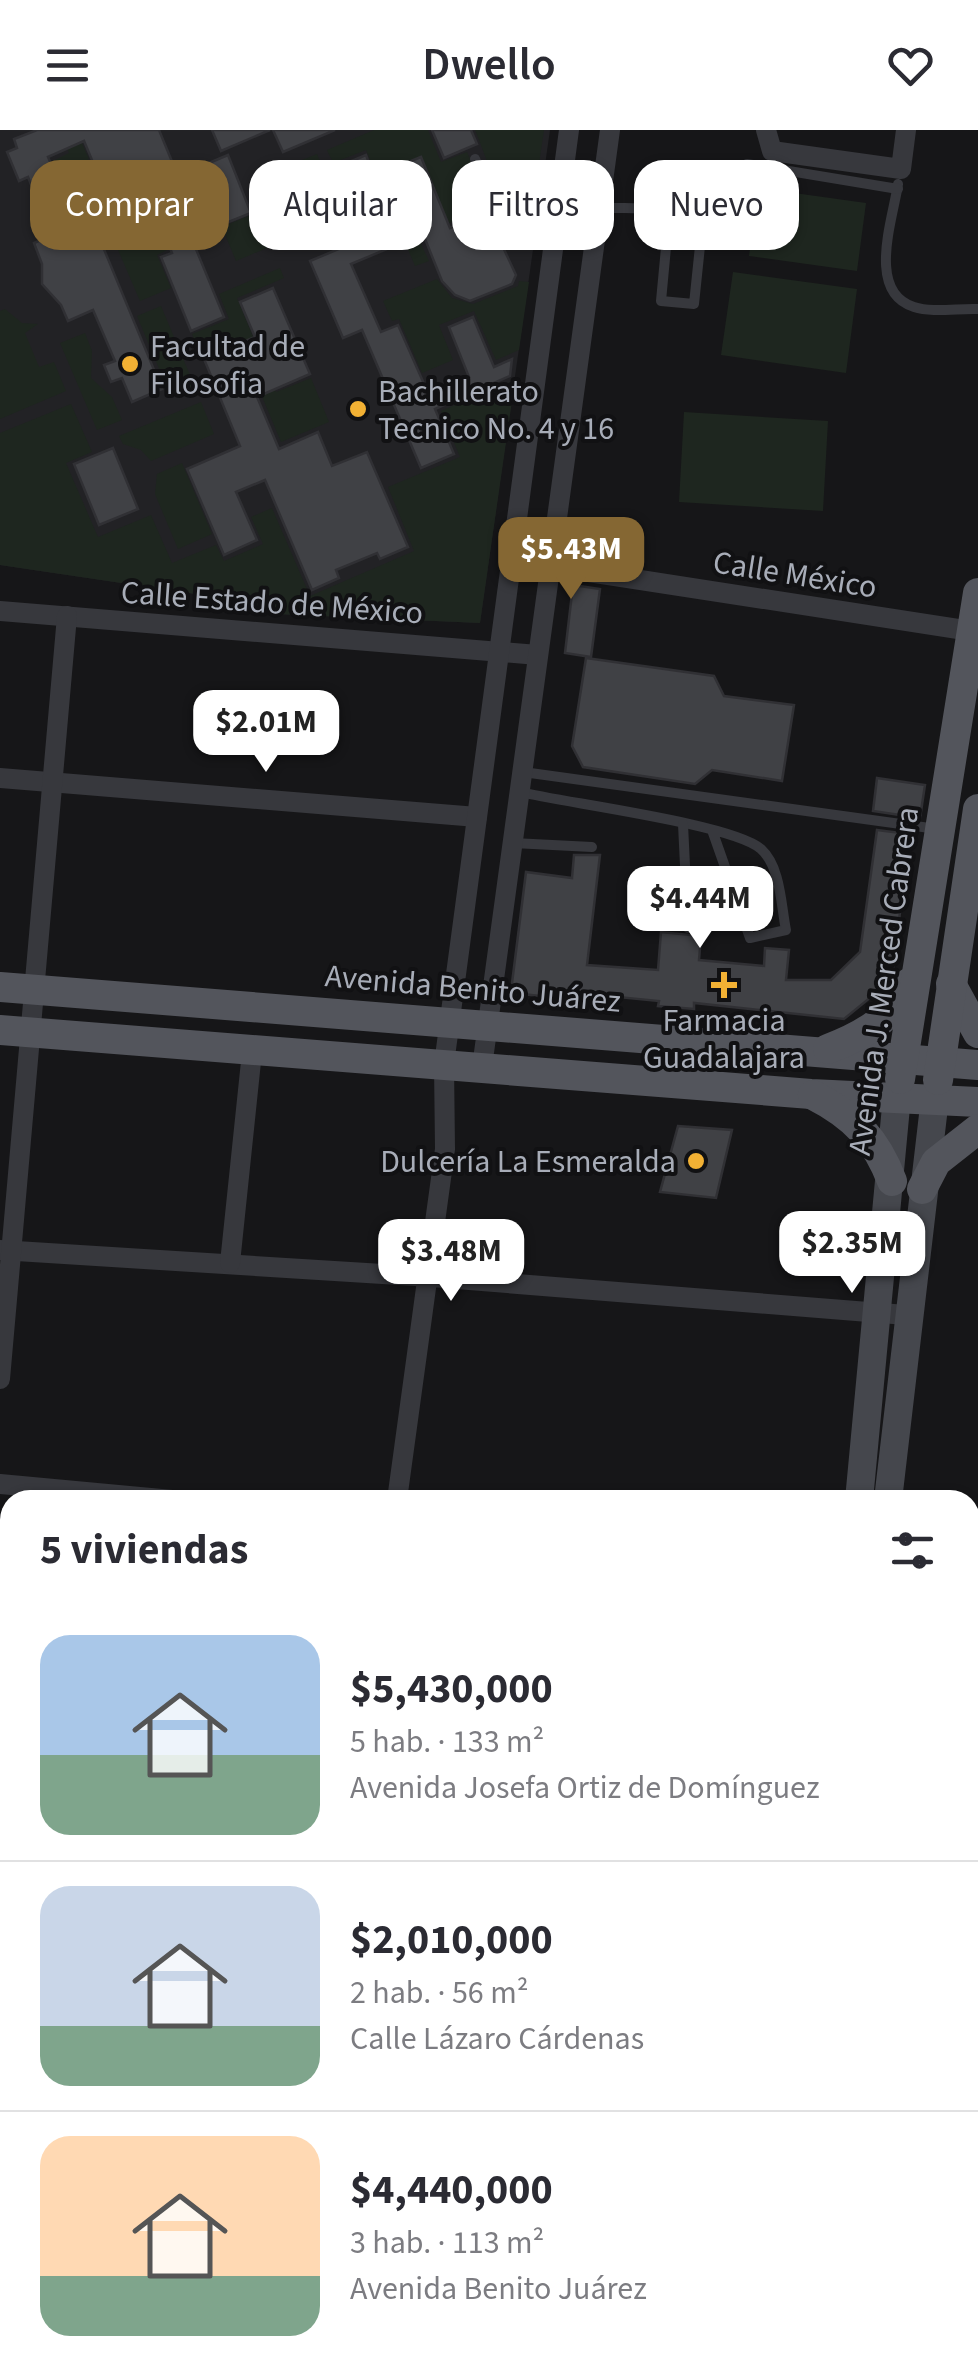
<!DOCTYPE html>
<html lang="es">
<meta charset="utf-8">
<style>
:root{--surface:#fff;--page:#f7f7f7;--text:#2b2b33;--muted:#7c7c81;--line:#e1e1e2;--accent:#856733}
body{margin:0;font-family:"Source Sans 3",sans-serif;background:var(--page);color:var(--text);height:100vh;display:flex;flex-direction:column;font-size:38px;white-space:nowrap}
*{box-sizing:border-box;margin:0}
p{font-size:32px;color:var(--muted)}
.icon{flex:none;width:55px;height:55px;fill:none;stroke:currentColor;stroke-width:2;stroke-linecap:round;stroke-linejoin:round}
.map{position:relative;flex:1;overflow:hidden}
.drawer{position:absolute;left:0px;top:1360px;width:980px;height:890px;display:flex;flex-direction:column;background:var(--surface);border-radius:30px 30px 0 0;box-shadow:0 2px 8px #0004}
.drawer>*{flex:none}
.guide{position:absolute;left:30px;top:30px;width:920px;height:90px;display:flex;gap:20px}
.price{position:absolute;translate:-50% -85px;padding:0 22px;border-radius:20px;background:#fff;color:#222;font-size:32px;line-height:65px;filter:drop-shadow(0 2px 5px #0008)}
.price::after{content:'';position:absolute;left:50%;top:60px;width:30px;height:22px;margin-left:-15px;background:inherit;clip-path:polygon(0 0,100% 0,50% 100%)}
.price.current{background:var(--accent);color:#fff}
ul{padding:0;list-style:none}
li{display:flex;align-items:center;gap:30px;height:250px;padding:0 40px}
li+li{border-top:2px solid var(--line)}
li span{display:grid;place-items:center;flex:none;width:280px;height:200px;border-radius:30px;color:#555}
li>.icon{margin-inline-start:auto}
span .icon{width:120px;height:120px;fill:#fffc;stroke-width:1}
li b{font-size:42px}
h2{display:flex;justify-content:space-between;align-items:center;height:120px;padding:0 40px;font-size:42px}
.chip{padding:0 35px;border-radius:30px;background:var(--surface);box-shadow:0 2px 8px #0004;font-size:35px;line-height:90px}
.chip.current{background:var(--accent);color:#fff}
header{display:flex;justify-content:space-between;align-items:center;height:130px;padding:0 40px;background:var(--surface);font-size:45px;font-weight:600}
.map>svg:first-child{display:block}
</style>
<header><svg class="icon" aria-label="menu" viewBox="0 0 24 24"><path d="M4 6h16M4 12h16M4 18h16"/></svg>Dwello<svg class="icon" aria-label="heart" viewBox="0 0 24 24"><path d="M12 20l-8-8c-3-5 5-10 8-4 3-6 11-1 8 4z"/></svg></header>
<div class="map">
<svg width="978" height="2250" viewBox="0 0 978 2250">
<rect width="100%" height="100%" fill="#161618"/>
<path fill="#222225" d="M 0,0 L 550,0 L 480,493 L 230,482 L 229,469 L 0,435 Z"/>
<g fill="#1e261f">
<path d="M 60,0 L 76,0 L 89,29 L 75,36 L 89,67 L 71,75 L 53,31 L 69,23 Z"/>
<path d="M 374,0 L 428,0 L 441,32 L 467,22 L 481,55 L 467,61 L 476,82 L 426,103 L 421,114 L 429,131 L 415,136 L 366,20 L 333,33 L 327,20 Z"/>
<path d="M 475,0 L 544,0 L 534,68 C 490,62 491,37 475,0 Z"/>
<path d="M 317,24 L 345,92 L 286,116 L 258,48 Z"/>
<path d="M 758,58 L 866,73 L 857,141 L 749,126 Z"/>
<path d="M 141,60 L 167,120 L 157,125 L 171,158 L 140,171 L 100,78 Z"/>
<path d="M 260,81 L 274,115 L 236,131 L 222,97 Z"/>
<path d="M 280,138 L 284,148 L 237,168 L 276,262 L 311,248 L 329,292 L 281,312 L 238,209 L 201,225 L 192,204 L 229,189 L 219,164 Z"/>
<path d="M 733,142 L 857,159 L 846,243 L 721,225 Z"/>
<path d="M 437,149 L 452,168 L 473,174 L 518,156 L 519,151 L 529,152 L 519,220 L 496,230 L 474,181 L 439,195 L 453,230 L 422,243 L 399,189 L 392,191 L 383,171 Z"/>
<path d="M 161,176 L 195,257 L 171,267 L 137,186 Z"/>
<path d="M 5,179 L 22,193 L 38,194 L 25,203 L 39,237 L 54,232 L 66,261 L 0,289 L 0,181 Z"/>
<path d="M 85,203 L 92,221 L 91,248 L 112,267 L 122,290 L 97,300 L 60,213 Z"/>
<path d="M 515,250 L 480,493 L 230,482 L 229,469 L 0,435 L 0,303 L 71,274 L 92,322 L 66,333 L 98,407 L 151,385 L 172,433 L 216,415 L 224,431 L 263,414 L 251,387 L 272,378 L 310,466 L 414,421 L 388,357 L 460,327 L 441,281 Z"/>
<path d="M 201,272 L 214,304 L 151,331 L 141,320 L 123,314 L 119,306 Z"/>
<path d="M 684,282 L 828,291 L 823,381 L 679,372 Z"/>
<path d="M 182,333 L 212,404 L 178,419 L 155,364 L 157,344 Z"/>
</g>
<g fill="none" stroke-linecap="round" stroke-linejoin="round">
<g stroke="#2c353c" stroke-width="6">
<path d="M 970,1515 L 978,1516"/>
<path d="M 0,1522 L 10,1516"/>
</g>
</g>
<g fill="#404145" stroke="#303034" stroke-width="2.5">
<path d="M 37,0 L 159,0 L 178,46 L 228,25 L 251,83 L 191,107 L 224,187 L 191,201 L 161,127 L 172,123 L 138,39 L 102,54 L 84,11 L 48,27 L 66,70 L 41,80 L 28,47 L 19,51 L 7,22 L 17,18 L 14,9 Z"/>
<path d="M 212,0 L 270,0 L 221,21 Z"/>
<path d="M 273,0 L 335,0 L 283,22 Z"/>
<path d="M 432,0 L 471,0 L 477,14 L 444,28 Z"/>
<path d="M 366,25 L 374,46 L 421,27 L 450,98 L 467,91 L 495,100 L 516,145 L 512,154 L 470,171 L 455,165 L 442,151 L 423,104 L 351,134 L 381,202 L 398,195 L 429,265 L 469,247 L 449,197 L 473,187 L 494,237 L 512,229 L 510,246 L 435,279 L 454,324 L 421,338 L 362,200 L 343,208 L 310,131 L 360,110 L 330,40 Z"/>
<path d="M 91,88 L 162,259 L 132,272 L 122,248 L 111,252 L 104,235 L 115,231 L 93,180 L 68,191 L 61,175 L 42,154 L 42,134 L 34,113 Z"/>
<path d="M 273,158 L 310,244 L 257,267 L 279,319 L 318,302 L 332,336 L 367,322 L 408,417 L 380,429 L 377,423 L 336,440 L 339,448 L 312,460 L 265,350 L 236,362 L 257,410 L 224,425 L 187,339 L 240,316 L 204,229 L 255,207 L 240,172 Z"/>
<path d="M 113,318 L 138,379 L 99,395 L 74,334 Z"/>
<path d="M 573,455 L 600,459 L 591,527 L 565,523 Z"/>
<path d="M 586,528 L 714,546 L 724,566 L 794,575 L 782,651 L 712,640 L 695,654 L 583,637 L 572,616 Z"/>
<path d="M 877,648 L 925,655 L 920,688 L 873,681 Z"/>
<path d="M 877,700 L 909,704 L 893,843 L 887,854 L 844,889 L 694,873 L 694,879 L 658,876 L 659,871 L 578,863 L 577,870 L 522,864 L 512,853 L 526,742 L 572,748 L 574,725 L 600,725 L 587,835 L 658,840 L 661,802 L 701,806 L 699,830 L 764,836 L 765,818 L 789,820 L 786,850 L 831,850 L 860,822 Z"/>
<path d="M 678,996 L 732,1000 L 716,1068 L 660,1062 Z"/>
</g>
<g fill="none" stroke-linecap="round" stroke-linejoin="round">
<g stroke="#37383d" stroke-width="10">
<path d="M 475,29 L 496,78 L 557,91"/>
<path d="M 898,54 C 893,89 866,162 914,177 C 932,183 959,178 978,179"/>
<path d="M 670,75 L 661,171 L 694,174 L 705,68"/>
<path d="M 600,78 C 630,77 676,83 704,68 C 721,59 727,41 747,34 L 898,59"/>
<path d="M 523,642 L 937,699"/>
<path d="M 520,662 C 566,673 733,694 761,719 C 781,737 781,776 786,800 L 750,808 L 712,700"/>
<path d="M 683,694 L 688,798"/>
<path d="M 513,713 L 592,717"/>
</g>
<g stroke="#37383d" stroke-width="15">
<path d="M 970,1805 L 978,1806"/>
<path d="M 970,1953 L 978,1889"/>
<path d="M 970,1964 L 978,1966"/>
</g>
<g stroke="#37383d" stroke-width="20">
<path d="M 766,0 L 772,21 L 901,39 L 906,0"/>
<path d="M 550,436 L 971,501"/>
<path d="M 0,481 L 538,525"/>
<path d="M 0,648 L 477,687"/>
<path d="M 482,937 L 610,0"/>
<path d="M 0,1120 L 431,1147 L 906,1185"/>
<path d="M 230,1133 L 252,922"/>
<path d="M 0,1249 L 67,486"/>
<path d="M 0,1354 L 172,1370"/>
<path d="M 397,1370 L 445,1019 L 444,934 L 569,0"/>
<path d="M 970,1430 L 978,1431"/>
<path d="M 0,1694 L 10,1696"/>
<path d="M 266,2250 L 268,2240"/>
<path d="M 911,2250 L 913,2240"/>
</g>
<path stroke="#37383d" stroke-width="25" d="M 0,1866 L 10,1867"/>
<g stroke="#45474d" stroke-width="28">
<path d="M 859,1370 L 897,966"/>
<path d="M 888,1370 L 935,968"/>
<path d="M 748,2250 L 749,2240"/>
<path d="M 777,2250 L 779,2240"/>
</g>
<g stroke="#53555c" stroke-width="30">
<path d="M 951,854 L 978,903"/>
<path d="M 0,857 L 978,935"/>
<path d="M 0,900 L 811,964 L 978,972"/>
<path d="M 828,919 C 864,905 891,890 909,853"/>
<path d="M 900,949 L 978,463"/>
<path d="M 938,950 L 978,679"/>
<path d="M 813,965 C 854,986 876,1009 892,1051"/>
<path d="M 922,1059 L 936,1032 L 978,999"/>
</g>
</g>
<g fill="#f2b134" stroke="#111113" stroke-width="4">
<circle cx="130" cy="234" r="10"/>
<circle cx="358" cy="279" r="10"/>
<path d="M719 840h10v10h10v10h-10v10h-10v-10h-10v-10h10z"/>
<circle cx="696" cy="1031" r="10"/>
</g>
<g text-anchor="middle" stroke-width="8" stroke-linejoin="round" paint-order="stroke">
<g font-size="32" fill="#a8adb8" stroke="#111113" text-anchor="start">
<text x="150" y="227">Facultad de<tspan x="150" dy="37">Filosofia</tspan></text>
<text x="378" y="272">Bachillerato<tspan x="378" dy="37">Tecnico No. 4 y 16</tspan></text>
<text x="724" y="901" text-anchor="middle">Farmacia<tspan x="724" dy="37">Guadalajara</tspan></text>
<text x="676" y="1042" text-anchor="end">Dulcería La Esmeralda</text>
</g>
<g font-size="32" fill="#a8adb8" stroke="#111113">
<text transform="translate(795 444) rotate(9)" y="11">Calle México</text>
<text transform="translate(272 472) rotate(4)" y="11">Calle Estado de México</text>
<text transform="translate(883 851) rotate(-82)" y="11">Avenida J. Merced Cabrera</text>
<text transform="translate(473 858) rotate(5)" y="11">Avenida Benito Juárez</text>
</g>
</g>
</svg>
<b class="price current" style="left:571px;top:472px">$5.43M</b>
<b class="price" style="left:266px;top:645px">$2.01M</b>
<b class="price" style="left:700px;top:821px">$4.44M</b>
<b class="price" style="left:852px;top:1166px">$2.35M</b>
<b class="price" style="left:451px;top:1174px">$3.48M</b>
<div class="guide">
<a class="chip current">Comprar</a>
<a class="chip">Alquilar</a>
<a class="chip">Filtros</a>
<a class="chip">Nuevo</a>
</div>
<section class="drawer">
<h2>5 viviendas<svg class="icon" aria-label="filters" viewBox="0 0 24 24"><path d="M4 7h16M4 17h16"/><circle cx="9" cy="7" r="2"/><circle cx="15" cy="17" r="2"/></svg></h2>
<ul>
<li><span style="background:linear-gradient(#a9c7e8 60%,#7fa58c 0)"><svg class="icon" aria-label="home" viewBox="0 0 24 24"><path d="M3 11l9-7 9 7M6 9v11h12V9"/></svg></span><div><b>$5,430,000</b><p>5 hab. · 133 m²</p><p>Avenida Josefa Ortiz de Domínguez</p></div></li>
<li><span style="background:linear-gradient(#c9d6e8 70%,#7fa58c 0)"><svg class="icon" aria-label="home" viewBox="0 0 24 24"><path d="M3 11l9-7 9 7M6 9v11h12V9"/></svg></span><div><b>$2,010,000</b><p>2 hab. · 56 m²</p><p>Calle Lázaro Cárdenas</p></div></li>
<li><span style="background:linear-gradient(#ffd9b3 70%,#7fa58c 0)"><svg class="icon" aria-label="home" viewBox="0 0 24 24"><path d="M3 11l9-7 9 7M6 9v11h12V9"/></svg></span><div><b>$4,440,000</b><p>3 hab. · 113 m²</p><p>Avenida Benito Juárez</p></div></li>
</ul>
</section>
</div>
